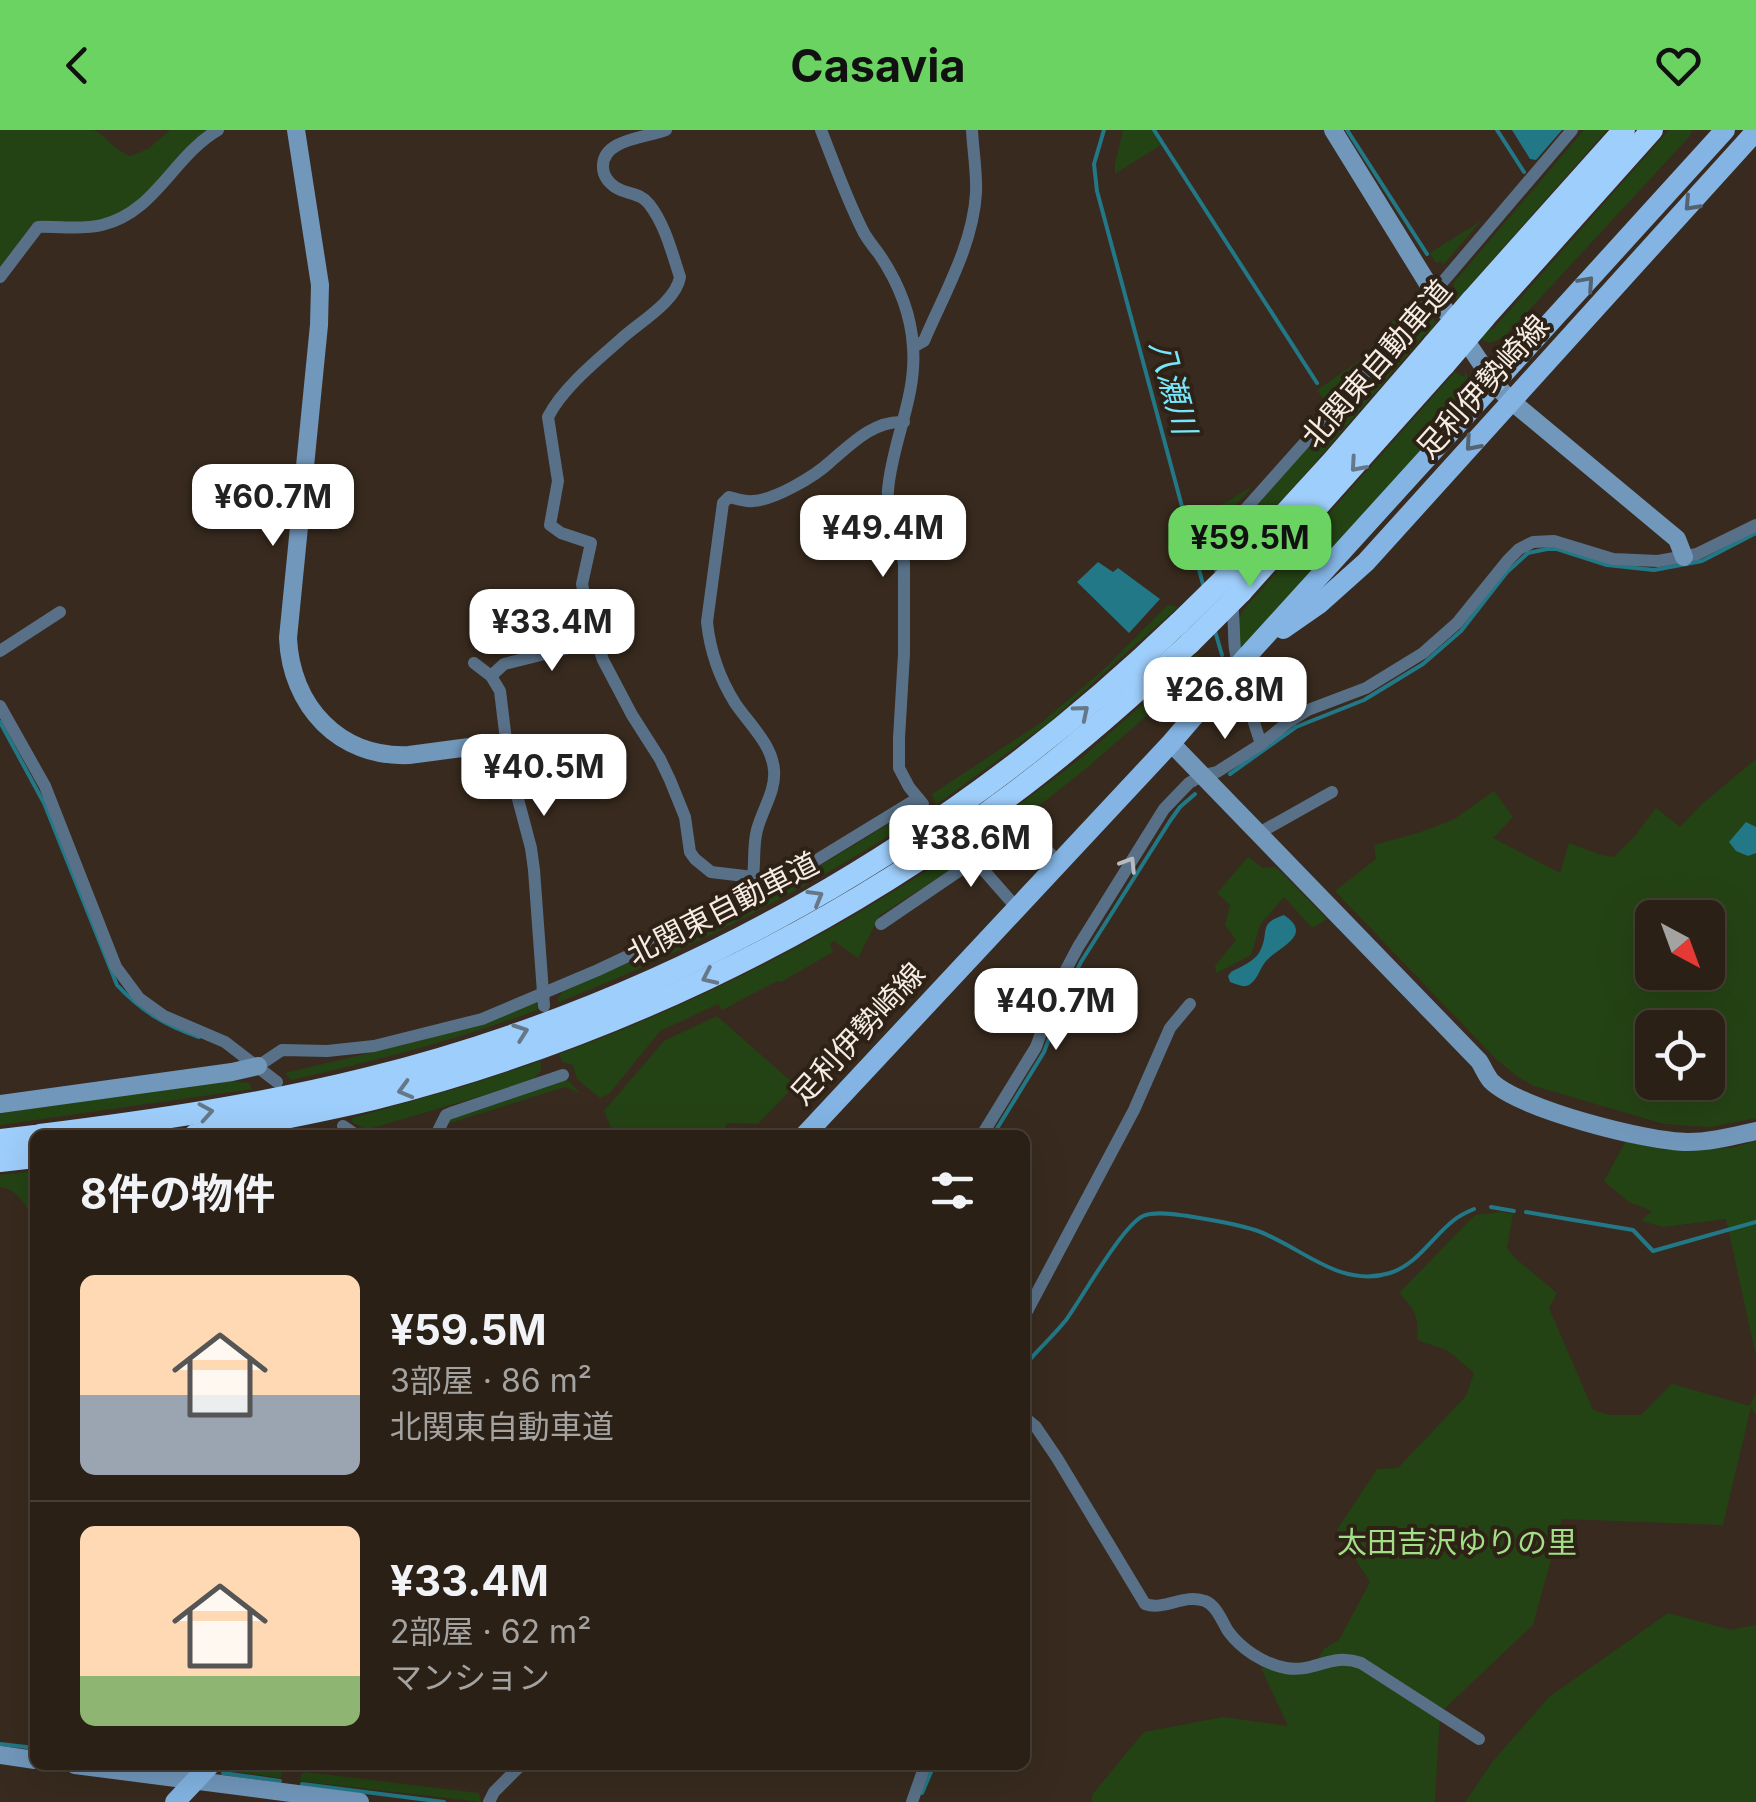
<!DOCTYPE html>
<html lang="ja">
<meta charset="utf-8">
<style>
:root{--surface:#2a2016;--page:#32281f;--text:#f1f3f6;--muted:#a5a3a1;--line:#463e35;--accent:#6bd362}
body{margin:0;font-family:Inter,"Noto Sans JP",sans-serif;background:var(--page);color:var(--text);height:100vh;display:flex;flex-direction:column;font-size:38px;white-space:nowrap}
*{box-sizing:border-box;margin:0}
p{font-size:32px;color:var(--muted)}
.icon{flex:none;width:55px;height:55px;fill:none;stroke:currentColor;stroke-width:2;stroke-linecap:round;stroke-linejoin:round}
.map{position:relative;flex:1;overflow:hidden}
.sheet{position:absolute;left:30px;top:1000px;width:1000px;height:640px;display:flex;flex-direction:column;background:var(--surface);border-radius:15px;box-shadow:0 10px 40px #0002,0 0 0 2px var(--line)}
.sheet>*{flex:none}
.needle{width:65px;rotate:139deg}
.controls{position:absolute;left:1635px;top:770px;display:grid;gap:20px}
.controls a{display:grid;place-items:center;width:90px;height:90px;border-radius:15px;background:var(--surface);box-shadow:0 10px 40px #0002,0 0 0 2px var(--line);font-size:50px}
.price{position:absolute;translate:-50% -85px;padding:0 22px;border-radius:20px;background:#fff;color:#222;font-size:32px;line-height:65px;filter:drop-shadow(0 2px 5px #0008)}
.price::after{content:'';position:absolute;left:50%;top:60px;width:30px;height:22px;margin-left:-15px;background:inherit;clip-path:polygon(0 0,100% 0,50% 100%)}
.price.selected{background:var(--accent);color:#111}
ul{padding:0;list-style:none}
li{display:flex;align-items:center;gap:30px;height:250px;padding:0 50px}
li+li{border-top:2px solid var(--line)}
li span{display:grid;place-items:center;flex:none;width:280px;height:200px;border-radius:15px;color:#555}
li>.icon{margin-inline-start:auto}
span .icon{width:120px;height:120px;fill:#fffc;stroke-width:1}
li b{font-size:42px}
h2{display:flex;justify-content:space-between;align-items:center;height:120px;padding:0 50px;font-size:42px}
header{display:flex;justify-content:space-between;align-items:center;height:130px;padding:0 50px;background:var(--accent);color:#111;font-size:45px;font-weight:700}
.map>svg:first-child{display:block}
</style>
<header><svg class="icon" aria-label="back" viewBox="0 0 24 24"><path d="M15 5l-7 7 7 7"/></svg>Casavia<svg class="icon" aria-label="heart" viewBox="0 0 24 24"><path d="M12 20l-8-8c-3-5 5-10 8-4 3-6 11-1 8 4z"/></svg></header>
<div class="map">
<svg width="1756" height="1672" viewBox="0 0 1756 1672">
<rect width="100%" height="100%" fill="#382a1e"/>
<g fill="#244314" fill-rule="evenodd">
<path d="M 0,0 L 93,0 C 110,7 110,18 130,26 L 148,19 L 170,0 L 207,0 L 195,9 L 133,80 L 85,98 L 40,91 L 32,94 L 0,137 Z"/>
<path d="M 1123,0 L 1152,0 L 1161,15 L 1115,44 L 1115,34 Z"/>
<path d="M 1584,0 L 1607,0 L 1457,170 L 1454,164 L 1454,152 Z"/>
<path d="M 1669,0 L 1692,0 L 1690,6 L 1504,207 L 1490,213 L 1484,211 L 1481,207 L 1489,200 L 1493,199 Z"/>
<path d="M 1481,91 L 1443,135 L 1441,131 L 1436,133 L 1430,123 Z"/>
<path d="M 1414,167 L 1415,170 L 1326,273 L 1317,260 L 1359,231 Z"/>
<path d="M 1431,186 L 1436,192 L 1431,201 L 1427,202 L 1301,349 L 1225,431 L 1222,415 L 1414,195 L 1425,187 Z"/>
<path d="M 1465,238 L 1471,258 L 1467,265 L 1410,334 L 1242,519 L 1239,516 L 1240,486 L 1244,479 L 1455,242 L 1465,247 Z"/>
<path d="M 1253,356 L 1211,402 L 1206,384 Z"/>
<path d="M 1168,475 L 1178,477 L 1047,594 L 936,675 L 932,664 L 1042,592 L 1101,542 Z"/>
<path d="M 1197,523 L 1200,534 L 1191,547 L 1088,637 L 987,717 L 975,717 L 971,711 L 1084,626 L 1186,536 Z"/>
<path d="M 1756,629 L 1756,988 L 1711,997 L 1664,994 L 1534,956 L 1518,947 L 1495,928 L 1335,761 L 1376,729 L 1374,715 L 1418,703 L 1453,690 L 1494,661 L 1513,687 L 1493,708 L 1560,743 L 1569,713 L 1601,725 L 1614,727 L 1635,706 L 1656,678 L 1680,697 L 1702,674 ZM 1652,788 L 1708,788 L 1708,842 L 1652,842 ZM 1652,898 L 1708,898 L 1708,952 L 1652,952 Z"/>
<path d="M 913,679 L 920,680 L 922,685 C 806,759 687,822 559,872 L 558,868 L 564,860 C 635,831 706,800 774,762 C 821,736 867,707 913,679 Z"/>
<path d="M 955,722 L 959,727 L 958,735 L 880,785 L 858,828 L 834,811 L 830,814 L 833,822 L 781,852 L 777,851 L 722,880 L 718,874 L 660,901 L 609,964 L 600,968 L 577,949 L 573,935 L 562,932 L 559,924 C 699,873 831,805 955,722 Z"/>
<path d="M 1248,727 L 1263,738 L 1276,737 L 1327,789 L 1312,798 L 1284,767 L 1260,795 L 1251,825 L 1216,843 L 1215,836 L 1236,810 L 1225,795 L 1230,775 L 1217,763 Z"/>
<path d="M 538,872 L 537,880 C 457,910 375,931 291,950 L 285,943 L 423,910 Z"/>
<path d="M 717,886 L 795,955 L 758,994 L 728,993 L 723,1000 L 719,998 L 714,1005 L 614,1005 L 604,981 L 664,911 Z"/>
<path d="M 541,931 L 541,940 L 532,951 L 366,1000 L 352,992 L 352,988 L 462,957 Z"/>
<path d="M 564,949 L 571,953 L 580,963 L 565,957 L 447,994 L 452,986 Z"/>
<path d="M 230,951 L 249,953 L 252,959 L 0,995 L 0,982 Z"/>
<path d="M 1627,1009 L 1664,1020 L 1732,1018 L 1756,1011 L 1756,1226 L 1726,1089 L 1663,1097 L 1641,1091 L 1652,1081 L 1629,1072 L 1604,1051 Z"/>
<path d="M 35,1041 L 35,1082 L 30,1084 C 24,1071 15,1059 0,1057 L 0,1045 Z"/>
<path d="M 1501,1082 L 1513,1084 L 1507,1118 L 1515,1128 L 1557,1163 L 1549,1178 L 1593,1280 L 1610,1285 L 1641,1285 L 1672,1254 L 1750,1276 L 1756,1262 L 1756,1286 L 1751,1277 L 1723,1395 L 1562,1389 L 1533,1495 L 1440,1583 L 1435,1672 L 1092,1672 L 1092,1665 L 1144,1602 L 1223,1587 L 1288,1596 L 1261,1538 L 1317,1530 L 1324,1519 L 1339,1510 L 1370,1452 L 1337,1400 L 1377,1339 L 1398,1338 L 1466,1266 L 1474,1243 L 1447,1220 L 1417,1210 C 1419,1186 1415,1180 1399,1163 L 1475,1085 Z"/>
<path d="M 1668,1483 L 1731,1500 L 1756,1495 L 1756,1672 L 1465,1672 L 1493,1631 L 1549,1567 Z"/>
<path d="M 226,1635 L 252,1635 L 279,1640 L 282,1642 L 281,1648 L 224,1640 Z"/>
<path d="M 305,1642 L 479,1663 L 481,1672 L 300,1651 L 301,1644 Z"/>
</g>
<g fill="#227886">
<path d="M 1512,0 L 1562,0 L 1536,30 L 1530,29 Z"/>
<path d="M 1098,432 L 1113,442 L 1118,438 L 1160,469 L 1129,503 L 1077,452 Z"/>
<path d="M 1746,692 L 1756,697 L 1756,723 L 1748,726 L 1736,721 L 1729,712 Z"/>
<path d="M 1284,785 C 1314,805 1280,816 1266,831 C 1260,838 1256,854 1246,856 C 1243,857 1233,853 1230,852 L 1228,846 L 1231,842 C 1240,837 1253,832 1259,823 C 1271,803 1256,794 1284,785 Z"/>
</g>
<g fill="none" stroke-linecap="round" stroke-linejoin="round">
<g stroke="#227886" stroke-width="4">
<path d="M 1104,0 L 1094,34 L 1097,61 L 1204,458"/>
<path d="M 1154,0 L 1317,253"/>
<path d="M 1347,0 L 1427,124"/>
<path d="M 1497,0 L 1524,42"/>
<path d="M 1215,501 L 1222,525"/>
<path d="M 0,592 L 44,673 L 117,855 C 141,881 166,896 199,907"/>
<path d="M 1230,644 L 1296,597 L 1364,570 L 1423,534 L 1461,501 L 1507,442 L 1528,423 L 1547,419 L 1557,419 L 1607,435 L 1654,440 L 1702,431 L 1756,403"/>
<path d="M 993,1005 L 1044,922 L 1067,861 L 1081,832 L 1170,691 L 1180,677 L 1195,664"/>
<path d="M 1491,1077 L 1514,1081"/>
<path d="M 1526,1082 L 1633,1100 L 1653,1121 L 1756,1092"/>
<path d="M 1025,1235 C 1038,1220 1053,1206 1066,1190 C 1082,1168 1122,1096 1143,1086 C 1155,1081 1175,1084 1188,1086 C 1211,1090 1234,1093 1255,1100 C 1300,1115 1338,1159 1390,1143 C 1418,1134 1432,1107 1454,1090 C 1460,1085 1467,1082 1474,1079"/>
<path d="M 0,1614 L 35,1618"/>
<path d="M 172,1635 L 189,1637"/>
<path d="M 223,1643 L 280,1651"/>
<path d="M 302,1654 L 444,1672"/>
<path d="M 922,1663 L 934,1635"/>
</g>
<g stroke="#597188" stroke-width="12">
<path d="M 666,0 C 646,8 602,9 603,37 C 603,46 608,52 615,57 C 627,65 640,62 649,74 C 665,94 672,123 680,147 C 676,172 638,193 620,210 C 596,231 562,259 548,287 L 558,351 L 550,395 L 561,403 L 591,413 L 582,454 L 588,485 L 603,530 L 632,585 L 660,629 L 670,650 L 685,687 L 690,722 L 695,729 L 711,742 L 753,747 L 769,757 L 774,756 L 918,668"/>
<path d="M 821,0 C 834,33 846,67 862,99 C 866,108 873,116 879,124 C 898,152 911,184 913,217 C 917,267 892,311 888,360 C 886,387 900,408 904,433 L 904,524 L 899,608 L 899,638 L 909,657 L 923,674"/>
<path d="M 0,147 L 38,97 C 59,96 81,100 102,95 C 156,82 173,26 218,0"/>
<path d="M 913,217 L 924,211 C 944,164 973,115 976,63 C 977,42 973,21 972,0"/>
<path d="M 1225,450 L 1211,419 L 1217,411 L 1332,282 L 1572,0"/>
<path d="M 1231,469 C 1235,486 1233,502 1235,519 C 1240,550 1251,584 1261,614"/>
<path d="M 0,521 L 60,482"/>
<path d="M 474,533 L 491,546 L 500,561 L 509,635 L 531,718 L 534,740 L 544,876"/>
<path d="M 491,546 L 504,534 L 597,511"/>
<path d="M 0,576 L 45,656 L 116,837 L 139,868 L 164,886 L 225,912 L 277,952"/>
<path d="M 1259,703 L 1332,662"/>
<path d="M 965,719 L 1016,777"/>
<path d="M 753,747 C 755,731 753,714 757,700 C 762,680 776,661 774,640 C 772,614 749,594 735,573 C 720,549 710,521 707,492 L 723,373 L 729,367 C 737,369 745,372 753,371 C 774,370 814,347 830,332 C 851,314 874,290 904,292"/>
<path d="M 881,794 L 1019,700 L 1029,703 L 1059,732"/>
<path d="M 258,936 L 282,920 L 327,921 L 374,916 L 482,889 L 598,840 L 662,810"/>
<path d="M 343,996 L 356,1005"/>
<path d="M 436,1005 L 446,985 L 451,983 L 563,945"/>
<path d="M 982,1005 L 1036,917 L 1059,853 L 1078,817 L 1164,679 L 1189,653 L 1203,645 L 1217,642 L 1261,614 L 1287,593 L 1308,580 L 1366,558 L 1423,523 L 1457,493 L 1508,430 L 1519,419 L 1533,412 L 1554,411 L 1613,429 L 1658,431 L 1697,424 L 1756,395"/>
<path d="M 1025,1185 L 1134,980 L 1170,898 L 1190,874"/>
<path d="M 1025,1288 L 1036,1297 L 1057,1328 L 1145,1474 C 1165,1481 1185,1463 1205,1471 C 1216,1475 1222,1491 1228,1501 C 1241,1519 1264,1534 1286,1538 C 1315,1543 1331,1522 1361,1533 L 1479,1609"/>
<path d="M 489,1672 L 494,1662 L 521,1635"/>
<path d="M 912,1672 L 925,1635"/>
</g>
<g stroke="#7197bb" stroke-width="18">
<path d="M 296,0 L 320,155 L 319,195 L 288,508 C 291,576 339,628 409,625 L 507,612"/>
<path d="M 1333,0 L 1433,162 L 1495,254 L 1510,270 L 1677,409 L 1684,427"/>
<path d="M 1171,613 L 1479,931 C 1483,937 1486,945 1491,951 C 1519,979 1647,1012 1688,1012 C 1711,1012 1733,1006 1756,1001"/>
<path d="M 0,974 L 232,942 L 258,936"/>
<path d="M 0,1625 L 35,1630"/>
<path d="M 75,1635 L 360,1672"/>
</g>
<g stroke="#83b4e3" stroke-width="20">
<path d="M 1283,499 L 1319,474 L 1366,432 L 1756,1"/>
<path d="M 805,1005 L 1171,613 L 1226,549 L 1725,0"/>
<path d="M 175,1672 L 210,1635"/>
</g>
<g stroke="#9ecefb" stroke-width="22">
<path d="M 1472,170 L 1624,0"/>
<path d="M 1484,188 L 1652,0"/>
<path d="M 1232,441 L 1332,332 L 1434,214"/>
<path d="M 1241,462 L 1444,235"/>
<path d="M 40,1005 C 151,991 261,975 369,948 C 674,872 953,711 1179,493"/>
<path d="M 195,1005 C 255,994 314,983 373,969 C 602,911 823,807 1011,665 C 1074,618 1132,566 1190,513"/>
<path d="M 0,1010 L 35,1006"/>
<path d="M 0,1031 L 35,1027"/>
</g>
<g stroke="#9ecefb" stroke-width="22">
<path d="M 1434,214 L 1472,170"/>
<path d="M 1444,235 L 1484,188"/>
<path d="M 1179,493 L 1232,441"/>
<path d="M 1190,513 L 1241,462"/>
</g>
</g>
<defs><path id="oneway-chevron" d="M-2-3.5L2.5 0L-2 3.5" fill="none" stroke-width="1.6" stroke-linecap="round" stroke-linejoin="round" transform="scale(2.5)"/></defs>
<g stroke="#546372">
<use href="#oneway-chevron" transform="translate(1691 74) rotate(133)"/>
<use href="#oneway-chevron" transform="translate(1587 153) rotate(-48)"/>
<use href="#oneway-chevron" transform="translate(1472 314) rotate(131)"/>
</g>
<g stroke="#667888">
<use href="#oneway-chevron" transform="translate(1357 335) rotate(131)"/>
<use href="#oneway-chevron" transform="translate(1082 582) rotate(-40)"/>
<use href="#oneway-chevron" transform="translate(816 767) rotate(-30)"/>
<use href="#oneway-chevron" transform="translate(709 847) rotate(155)"/>
<use href="#oneway-chevron" transform="translate(521 902) rotate(-20)"/>
<use href="#oneway-chevron" transform="translate(405 960) rotate(164)"/>
<use href="#oneway-chevron" transform="translate(206 982) rotate(-10)"/>
</g>
<use stroke="#b7bbbf" href="#oneway-chevron" transform="translate(1129 734) rotate(-58)"/>
<g text-anchor="middle" stroke-width="8" stroke-linejoin="round" paint-order="stroke">
<g font-size="30" fill="#f5ece4" stroke="#2e2115">
<text transform="translate(1377 234) rotate(-49)" y="10">北関東自動車道</text>
<text transform="translate(1483 257) rotate(-48)" y="10">足利伊勢崎線</text>
<text transform="translate(723 779) rotate(-27)" y="10">北関東自動車道</text>
<text transform="translate(858 904) rotate(-47)" y="10">足利伊勢崎線</text>
</g>
<g font-size="30" fill="#a2df87" stroke="#2e2115">
<text x="1457" y="1423">太田吉沢ゆりの里</text>
</g>
<g font-size="32" font-style="italic" fill="#77e6fa" stroke="#2e2115">
<text transform="translate(1173 257) rotate(75)" y="11">八瀬川</text>
</g>
</g>
</svg>
<div class="controls">
<a><svg class="needle" viewBox="-14 -14 28 28"><path d="M0-13l5 13h-10z" fill="#e53935"/><path d="M0 13l5-13h-10z" fill="#a5a3a1"/></svg></a>
<a><svg class="icon" aria-label="locate" viewBox="0 0 24 24"><circle cx="12" cy="12" r="6"/><path d="M12 2v4M12 18v4M2 12h4M18 12h4"/></svg></a>
</div>
<b class="price" style="left:273px;top:419px">¥60.7M</b>
<b class="price" style="left:883px;top:450px">¥49.4M</b>
<b class="price selected" style="left:1250px;top:460px">¥59.5M</b>
<b class="price" style="left:552px;top:544px">¥33.4M</b>
<b class="price" style="left:1225px;top:612px">¥26.8M</b>
<b class="price" style="left:544px;top:689px">¥40.5M</b>
<b class="price" style="left:971px;top:760px">¥38.6M</b>
<b class="price" style="left:1056px;top:923px">¥40.7M</b>
<section class="sheet">
<h2>8件の物件<svg class="icon" aria-label="filters" viewBox="0 0 24 24"><path d="M4 7h16M4 17h16"/><circle cx="9" cy="7" r="2"/><circle cx="15" cy="17" r="2"/></svg></h2>
<ul>
<li><span style="background:linear-gradient(#ffd9b3 60%,#9aa5b1 0)"><svg class="icon" aria-label="home" viewBox="0 0 24 24"><path d="M3 11l9-7 9 7M6 9v11h12V9"/></svg></span><div><b>¥59.5M</b><p>3部屋 · 86 m²</p><p>北関東自動車道</p></div></li>
<li><span style="background:linear-gradient(#ffd9b3 75%,#8fb573 0)"><svg class="icon" aria-label="home" viewBox="0 0 24 24"><path d="M3 11l9-7 9 7M6 9v11h12V9"/></svg></span><div><b>¥33.4M</b><p>2部屋 · 62 m²</p><p>マンション</p></div></li>
</ul>
</section>
</div>
